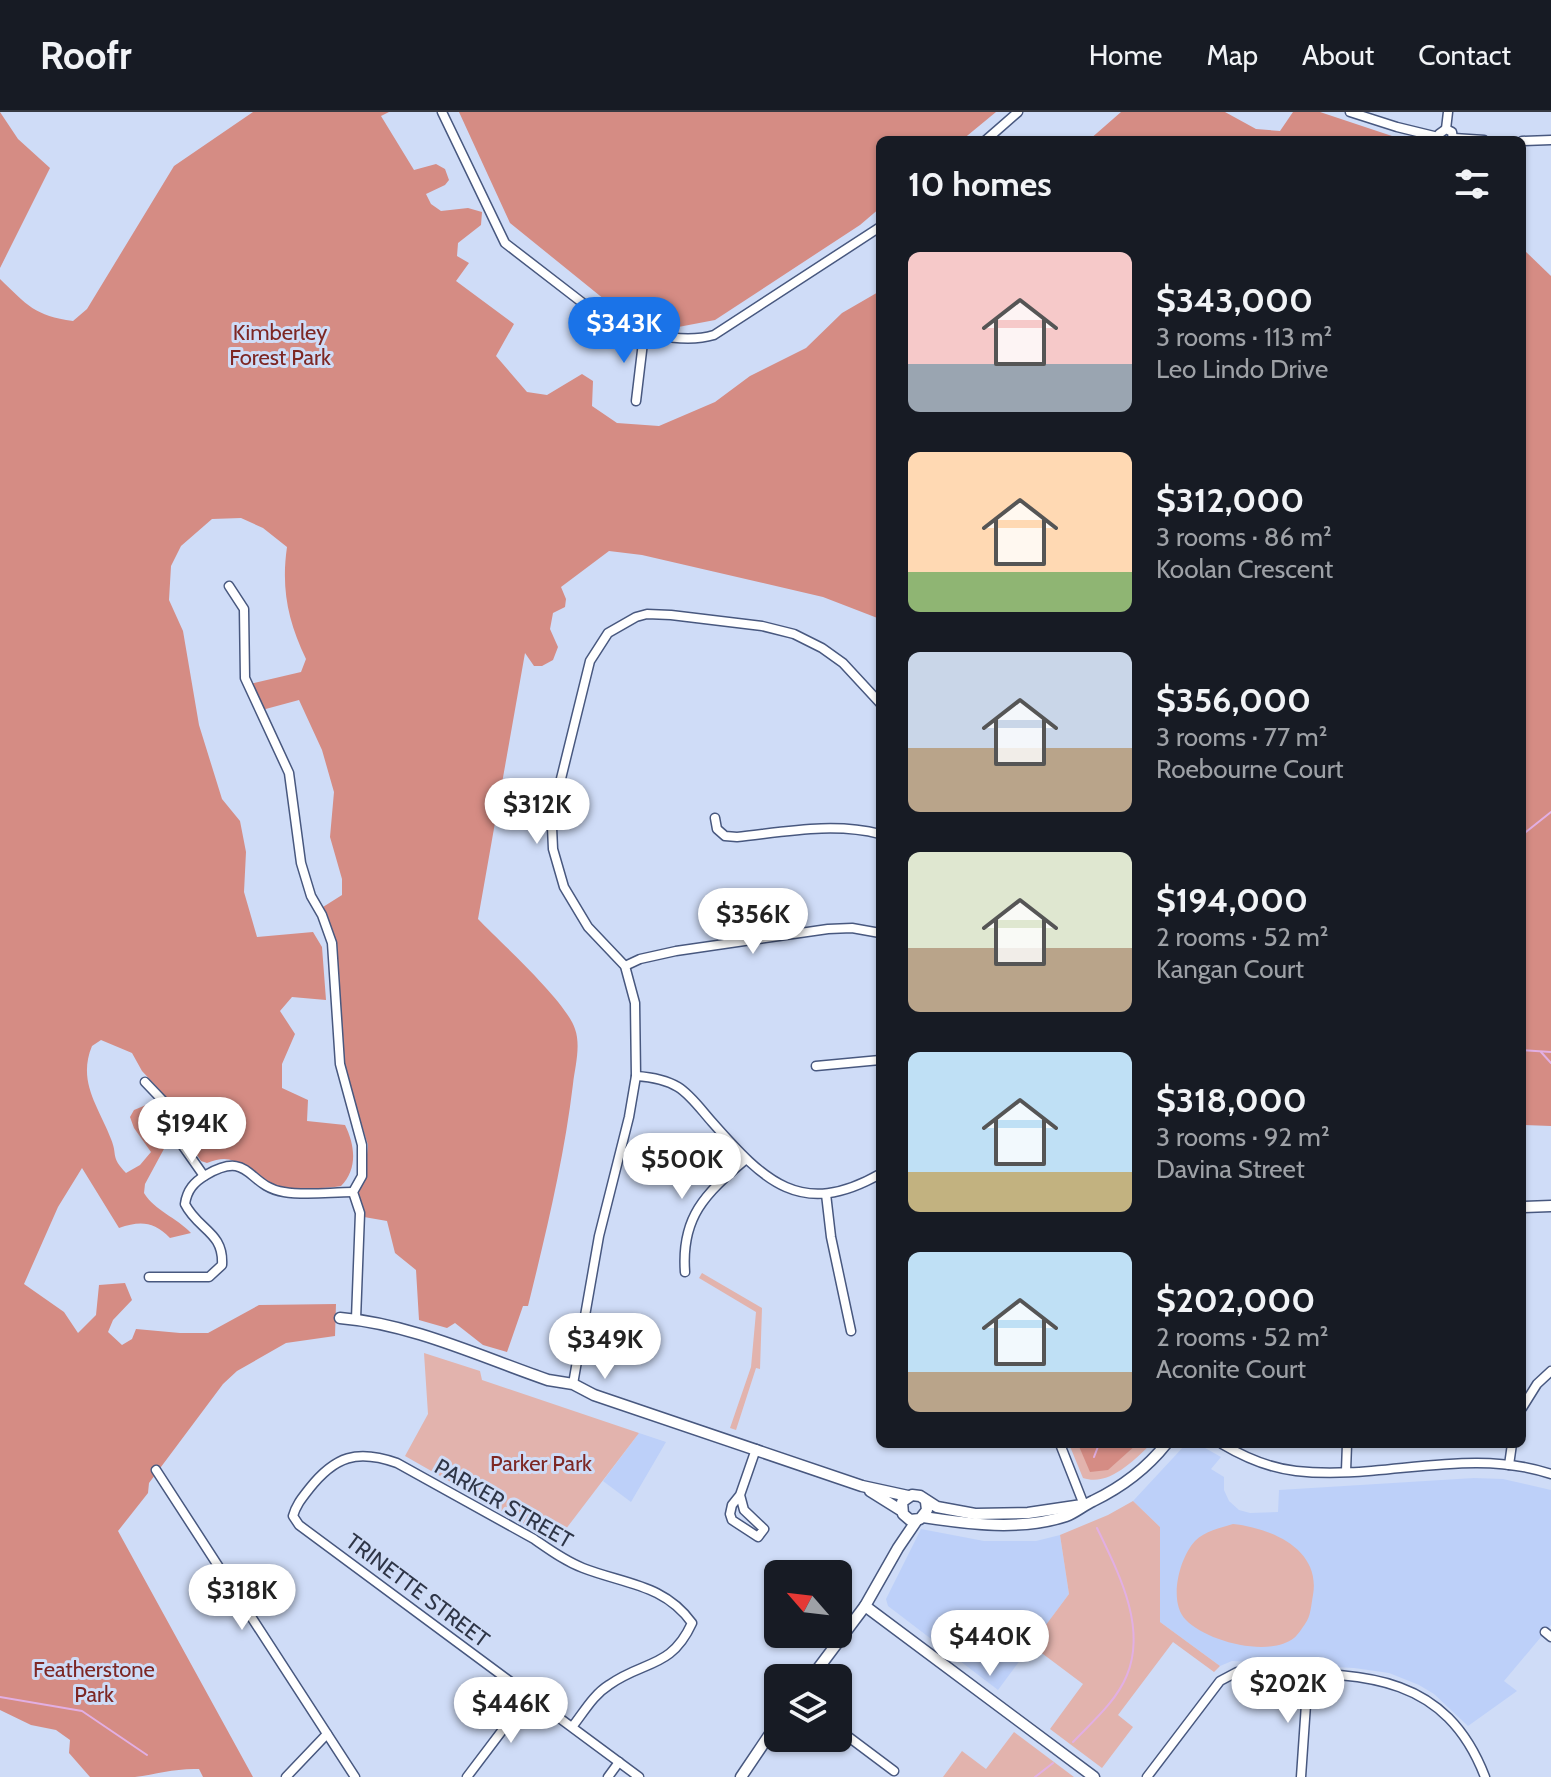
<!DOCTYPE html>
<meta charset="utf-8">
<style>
:root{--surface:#171b24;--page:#20242c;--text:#f1f3f6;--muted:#9ea1a6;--line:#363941;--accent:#1a73e8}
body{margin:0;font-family:Cabin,sans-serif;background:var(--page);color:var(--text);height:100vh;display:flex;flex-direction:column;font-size:30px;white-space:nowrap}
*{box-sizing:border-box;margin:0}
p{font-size:26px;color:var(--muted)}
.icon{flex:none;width:44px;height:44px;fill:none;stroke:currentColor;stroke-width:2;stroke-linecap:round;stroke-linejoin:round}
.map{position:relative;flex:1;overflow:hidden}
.side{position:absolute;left:876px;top:24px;width:650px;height:1312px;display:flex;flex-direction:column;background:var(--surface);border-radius:12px;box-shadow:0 2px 6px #0004}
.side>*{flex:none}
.needle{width:52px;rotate:298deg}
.buttons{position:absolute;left:764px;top:1448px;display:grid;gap:16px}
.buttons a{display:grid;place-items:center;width:88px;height:88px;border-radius:12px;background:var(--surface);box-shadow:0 2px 6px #0004;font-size:40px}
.price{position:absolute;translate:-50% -68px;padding:0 18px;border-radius:28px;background:#fff;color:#222;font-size:26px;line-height:52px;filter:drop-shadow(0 2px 4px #0008)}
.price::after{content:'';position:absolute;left:50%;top:48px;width:24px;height:18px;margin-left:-12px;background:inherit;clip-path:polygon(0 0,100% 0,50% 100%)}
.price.active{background:var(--accent);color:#fff}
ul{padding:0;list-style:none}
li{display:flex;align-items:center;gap:24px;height:200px;padding:0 32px}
li span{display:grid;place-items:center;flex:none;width:224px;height:160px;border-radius:12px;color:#555}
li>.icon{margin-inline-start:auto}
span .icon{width:96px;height:96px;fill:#fffc;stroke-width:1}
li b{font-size:34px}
h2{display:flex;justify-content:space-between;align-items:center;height:96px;padding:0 32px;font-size:34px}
header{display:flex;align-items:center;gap:48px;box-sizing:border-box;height:112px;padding:0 40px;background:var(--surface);border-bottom:2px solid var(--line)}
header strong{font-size:38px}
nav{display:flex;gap:44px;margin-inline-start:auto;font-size:28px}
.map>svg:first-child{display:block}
</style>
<header>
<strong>Roofr</strong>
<nav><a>Home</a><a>Map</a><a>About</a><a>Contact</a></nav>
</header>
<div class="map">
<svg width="1551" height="1665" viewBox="0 0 1551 1665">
<rect width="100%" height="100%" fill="#cfdcf7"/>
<g fill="#bdd0f9">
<path d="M 639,1321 L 666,1330 L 631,1390 L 603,1369 Z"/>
<path d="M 1186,1332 L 1198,1332 L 1221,1345 L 1211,1357 L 1224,1365 L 1224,1378 L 1229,1389 L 1239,1398 L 1250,1401 L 1278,1400 L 1279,1378 L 1474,1366 L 1503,1367 L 1551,1378 L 1551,1513 L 1504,1569 L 1517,1579 L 1468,1614 L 1434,1582 L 1419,1573 L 1389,1561 L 1354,1556 L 1232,1549 L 1220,1554 L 1160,1510 L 1160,1415 L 1133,1389 Z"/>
<path d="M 921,1417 L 984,1429 L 1036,1429 L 1060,1423 L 1069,1482 L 998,1578 L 888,1494 L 886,1487 Z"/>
</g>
<g fill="#e2b3ad">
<path d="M 702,1161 L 762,1196 L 760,1257 L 756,1256 L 736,1318 L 730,1316 L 751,1255 L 756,1200 L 699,1166 Z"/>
<path d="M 424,1241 L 480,1259 L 482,1268 L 639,1321 L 556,1430 L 405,1344 L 428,1302 Z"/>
<path d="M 1069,1332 L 1151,1332 C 1134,1348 1109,1375 1083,1366 Z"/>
<path d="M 1133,1389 L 1160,1415 L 1160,1510 L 1220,1554 L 1214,1560 L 1173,1530 L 1118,1603 L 1133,1615 L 1102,1656 L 1050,1617 L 1083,1572 L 1031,1533 L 1069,1482 L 1060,1423 L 1108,1403 Z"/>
<path d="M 1233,1412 C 1271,1416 1321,1437 1313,1483 C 1311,1493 1311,1504 1305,1512 C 1302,1516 1298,1523 1294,1526 C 1268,1546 1206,1529 1186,1508 C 1168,1491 1179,1446 1195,1429 C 1205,1419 1220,1416 1233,1412 Z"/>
<path d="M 1014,1620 L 1074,1665 L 943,1665 L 962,1639 L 986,1657 Z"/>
</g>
<g fill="#d58c84">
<path d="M 0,0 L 18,27 L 50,56 L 0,156 Z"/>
<path d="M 253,0 L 389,0 L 381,4 L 414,58 L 436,52 L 445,57 L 449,68 L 445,73 L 426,82 L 431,92 L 441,99 L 468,96 L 482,100 L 481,113 L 458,131 L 457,144 L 469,151 L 456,169 L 514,212 L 496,244 L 527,280 L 547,283 L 582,262 L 593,269 L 592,294 L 617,311 L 659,314 L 715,290 L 750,264 L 806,236 L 842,201 L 880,179 L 880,507 L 823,485 L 642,443 L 609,439 L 561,475 L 566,487 L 565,495 L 553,501 L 550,517 L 558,535 L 553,548 L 542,554 L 534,554 L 525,541 L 478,807 C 501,831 566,889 575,917 C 581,934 575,955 573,972 C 564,1047 546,1121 528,1194 L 523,1194 L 507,1240 L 483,1233 L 455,1211 L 447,1216 L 419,1208 L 416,1158 L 395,1141 L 387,1109 L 364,1105 L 357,1080 L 364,1071 L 368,1033 L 346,963 L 342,933 L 339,859 L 334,825 L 323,795 L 342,783 L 342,767 L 330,725 L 334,680 L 322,638 L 299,588 L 262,598 L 250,572 L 301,560 L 306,547 C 288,509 281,477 287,435 L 263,416 L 241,406 L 212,407 L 181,434 L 171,454 L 169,488 L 183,519 L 199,613 L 222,687 L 240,709 L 246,740 L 244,780 L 257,825 L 313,820 L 322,835 L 326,888 L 292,885 L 280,899 L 295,922 L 282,952 L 282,976 L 308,988 L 307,1009 L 345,1013 C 355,1033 358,1057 341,1074 C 327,1077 284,1078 270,1073 C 244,1064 241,1037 207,1051 L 201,1049 L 191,1034 L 182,1016 L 181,1006 L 169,988 L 142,959 L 132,941 L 101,928 L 92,934 C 77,970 99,995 111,1027 C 118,1044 110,1044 126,1061 L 140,1053 L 151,1040 L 134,1016 L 130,1005 L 134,998 L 146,993 L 155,1003 L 165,1035 L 145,1072 L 144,1081 C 155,1099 176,1105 191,1121 L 170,1126 C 153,1109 140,1109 119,1116 L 82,1056 L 58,1095 L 24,1172 L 64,1200 L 78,1221 L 96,1203 L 99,1173 L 125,1171 L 132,1188 L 113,1208 L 108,1220 L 122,1233 L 132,1227 L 136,1217 L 180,1221 L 208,1221 L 259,1193 L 336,1192 L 335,1224 L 286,1231 L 237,1259 L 223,1272 L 149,1371 L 148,1381 L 118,1419 L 253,1665 L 203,1665 L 199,1657 C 176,1656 157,1662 135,1665 C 121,1665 105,1665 90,1665 L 69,1641 L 70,1628 L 56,1618 L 31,1613 L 0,1598 L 0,167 C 27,193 35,204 73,209 L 87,197 L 174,54 Z"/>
<path d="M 459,0 L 996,0 L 962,28 L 880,28 L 880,96 L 860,113 L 715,208 L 673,216 L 636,213 L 510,111 Z"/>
<path d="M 1121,0 L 1225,0 L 1256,17 L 1280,19 L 1293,0 L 1320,0 L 1404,28 L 1089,28 Z"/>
<path d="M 1522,136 L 1551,164 L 1551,1014 L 1522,1013 Z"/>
<path d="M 1078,1332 L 1137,1332 L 1108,1358 L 1090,1360 Z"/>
</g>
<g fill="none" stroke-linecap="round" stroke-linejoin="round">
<g stroke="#e2afe3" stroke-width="2">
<path d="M 1522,723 L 1551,700"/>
<path d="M 1522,938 L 1551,940"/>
<path d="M 1541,940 L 1551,951"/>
<path d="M 1094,1345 L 1099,1332"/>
<path d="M 0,1585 L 82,1599 L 147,1643"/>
<path d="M 1073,1630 C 1092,1610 1116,1590 1127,1563 C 1147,1514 1118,1460 1097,1416"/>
<path d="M 1035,1665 L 1053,1651"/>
</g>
<g stroke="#48587f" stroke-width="11">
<g id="minor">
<path d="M 442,0 L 505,131 L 597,202 C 625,219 681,233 714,223 L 880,115"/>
<path d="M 1350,0 L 1397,15 L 1438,25"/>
<path d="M 1446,17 L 1448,0"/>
<path d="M 1454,26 L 1484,28"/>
<path d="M 986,28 L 1018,0"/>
<path d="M 1438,28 L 1439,22 L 1446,17 L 1452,20 L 1453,28"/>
<path d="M 1522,29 L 1551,28"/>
<path d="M 636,289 L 644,222"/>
<path d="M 229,474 L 244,497 L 245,566 L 289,661 L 301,751 L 311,784 L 322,803 L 332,831 L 340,952 L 362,1033 L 362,1064 L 353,1080 L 360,1101 L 356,1207"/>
<path d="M 715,706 L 717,717 L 725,724 L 737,725 C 784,720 833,710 880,722"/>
<path d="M 625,854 L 640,847 L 676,839 L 828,817 L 852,816 L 880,821"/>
<path d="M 816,954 L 880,948"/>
<path d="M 636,964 C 650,965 665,967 678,975 C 691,983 702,999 712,1010 C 764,1069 801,1107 880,1062"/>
<path d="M 145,970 L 168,994 L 178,1027 L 204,1064"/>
<path d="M 826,1082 L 831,1125 L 851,1219"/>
<path d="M 685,1160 C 681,1105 705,1082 745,1048"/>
<path d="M 149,1165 L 209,1165 L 222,1153 C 224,1120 198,1118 185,1092 C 187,1078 194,1070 206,1063 C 251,1037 246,1074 284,1080 C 306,1084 331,1080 353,1080"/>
<path d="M 573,1272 L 599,1124 L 629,1005 L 636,964 L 635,891 L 625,854 L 588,815 L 564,775 L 553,737 L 552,715 L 555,691 L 590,549 L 608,521 L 636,505 L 647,502 L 671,503 L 762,514 L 794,522 L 822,536 L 843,551 L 880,591"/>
<path d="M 1522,1296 L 1537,1272 L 1551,1259"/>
<path d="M 1060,1332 L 1084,1393"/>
<path d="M 1222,1332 C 1244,1345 1269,1356 1296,1359 C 1381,1369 1467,1334 1551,1362"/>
<path d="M 1509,1353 L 1512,1332"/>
<path d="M 156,1358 L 355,1665"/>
<path d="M 1346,1359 L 1347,1332"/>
<path d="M 740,1383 L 744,1398 L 764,1417 L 758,1425 L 732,1408 L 730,1402 L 732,1393 L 740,1383 L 756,1337"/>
<path d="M 1545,1520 L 1551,1525"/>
<path d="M 572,1615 C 584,1600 593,1583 609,1573 C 644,1548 671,1557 692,1511 C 664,1472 624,1472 583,1456 C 565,1449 550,1438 534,1427 L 397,1351 C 357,1337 335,1344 309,1377 C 302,1386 296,1393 293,1404 L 299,1413 L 639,1665"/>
<path d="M 838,1617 L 894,1659"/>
<path d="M 286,1665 L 327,1622"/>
<path d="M 467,1665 L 529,1583"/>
<path d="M 608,1665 L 619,1650"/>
<path d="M 1147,1665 L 1220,1569 L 1237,1560 C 1341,1564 1440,1548 1485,1665"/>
<path d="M 1301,1665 L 1308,1563"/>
</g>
</g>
<g stroke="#48587f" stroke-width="13">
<g id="tertiary">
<path d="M 1522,1095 L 1551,1094"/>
<path d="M 340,1206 C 412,1212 481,1245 548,1268 L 573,1272 L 594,1283 L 862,1374 L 908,1384"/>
<path d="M 870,1379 L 902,1399"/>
<path d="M 926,1390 L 927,1398 L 920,1407 L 910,1408 L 903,1402 L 902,1390 L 912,1383 L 920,1384 L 937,1395 L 975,1402 L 1028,1401 L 1082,1393"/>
<path d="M 923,1405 C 968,1412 1021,1419 1066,1404 C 1075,1401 1084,1393 1093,1389 C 1122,1375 1146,1357 1166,1332"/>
<path d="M 865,1494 L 1094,1665"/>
<path d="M 811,1566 L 865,1494 L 898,1436 L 917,1408"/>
<path d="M 741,1665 L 778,1610"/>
</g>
</g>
<use href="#minor" stroke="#fff" stroke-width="8"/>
<use href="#tertiary" stroke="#fff" stroke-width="10"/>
</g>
<g text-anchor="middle" stroke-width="6" stroke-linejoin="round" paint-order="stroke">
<g font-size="22" fill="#7d2724" stroke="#cfdcf7">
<text x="280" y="228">Kimberley<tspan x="280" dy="25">Forest Park</tspan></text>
<text x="541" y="1359">Parker Park</text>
<text x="94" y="1565">Featherstone<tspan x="94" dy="25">Park</tspan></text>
</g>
<g font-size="22" fill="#2e3547" stroke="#cfdcf7">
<text transform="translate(504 1391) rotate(30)" y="8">PARKER STREET</text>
<text transform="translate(418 1478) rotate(37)" y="8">TRINETTE STREET</text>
</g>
</g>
</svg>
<div class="buttons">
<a><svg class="needle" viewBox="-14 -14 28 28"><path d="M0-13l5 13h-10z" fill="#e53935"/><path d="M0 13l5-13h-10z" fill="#9ea1a6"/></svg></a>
<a><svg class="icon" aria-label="layers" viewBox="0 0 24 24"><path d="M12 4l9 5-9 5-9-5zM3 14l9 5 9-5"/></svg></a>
</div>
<b class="price active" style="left:624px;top:253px">$343K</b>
<b class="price" style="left:537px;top:734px">$312K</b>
<b class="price" style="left:753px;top:844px">$356K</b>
<b class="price" style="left:192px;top:1053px">$194K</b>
<b class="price" style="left:682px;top:1089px">$500K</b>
<b class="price" style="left:605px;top:1269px">$349K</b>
<b class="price" style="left:242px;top:1520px">$318K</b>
<b class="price" style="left:990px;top:1566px">$440K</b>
<b class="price" style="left:1288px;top:1613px">$202K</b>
<b class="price" style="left:511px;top:1633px">$446K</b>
<section class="side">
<h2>10 homes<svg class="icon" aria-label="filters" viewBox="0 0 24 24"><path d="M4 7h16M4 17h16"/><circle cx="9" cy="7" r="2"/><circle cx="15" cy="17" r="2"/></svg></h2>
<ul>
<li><span style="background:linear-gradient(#f6c9c9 70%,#9aa5b1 0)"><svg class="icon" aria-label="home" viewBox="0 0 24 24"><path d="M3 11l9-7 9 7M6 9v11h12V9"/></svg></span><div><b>$343,000</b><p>3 rooms · 113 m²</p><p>Leo Lindo Drive</p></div></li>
<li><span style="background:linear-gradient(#ffd9b3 75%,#8fb573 0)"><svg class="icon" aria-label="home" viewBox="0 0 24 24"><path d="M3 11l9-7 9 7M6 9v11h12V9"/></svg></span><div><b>$312,000</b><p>3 rooms · 86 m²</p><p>Koolan Crescent</p></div></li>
<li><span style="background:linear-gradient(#c9d6e8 60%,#b9a48a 0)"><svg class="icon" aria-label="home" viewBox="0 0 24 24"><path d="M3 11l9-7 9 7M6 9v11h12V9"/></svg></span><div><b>$356,000</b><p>3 rooms · 77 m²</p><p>Roebourne Court</p></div></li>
<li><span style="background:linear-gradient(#dfe7d0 60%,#b9a48a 0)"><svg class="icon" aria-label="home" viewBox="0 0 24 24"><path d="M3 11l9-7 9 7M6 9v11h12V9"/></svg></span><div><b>$194,000</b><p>2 rooms · 52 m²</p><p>Kangan Court</p></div></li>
<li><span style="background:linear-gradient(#bfe0f5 75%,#c2b280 0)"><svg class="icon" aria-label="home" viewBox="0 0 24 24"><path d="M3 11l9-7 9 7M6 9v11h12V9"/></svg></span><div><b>$318,000</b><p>3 rooms · 92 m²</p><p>Davina Street</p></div></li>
<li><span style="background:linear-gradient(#bfe0f5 75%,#b9a48a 0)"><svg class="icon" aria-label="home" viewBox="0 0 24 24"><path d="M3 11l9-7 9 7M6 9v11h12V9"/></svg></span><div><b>$202,000</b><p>2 rooms · 52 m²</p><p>Aconite Court</p></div></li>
</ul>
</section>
</div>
